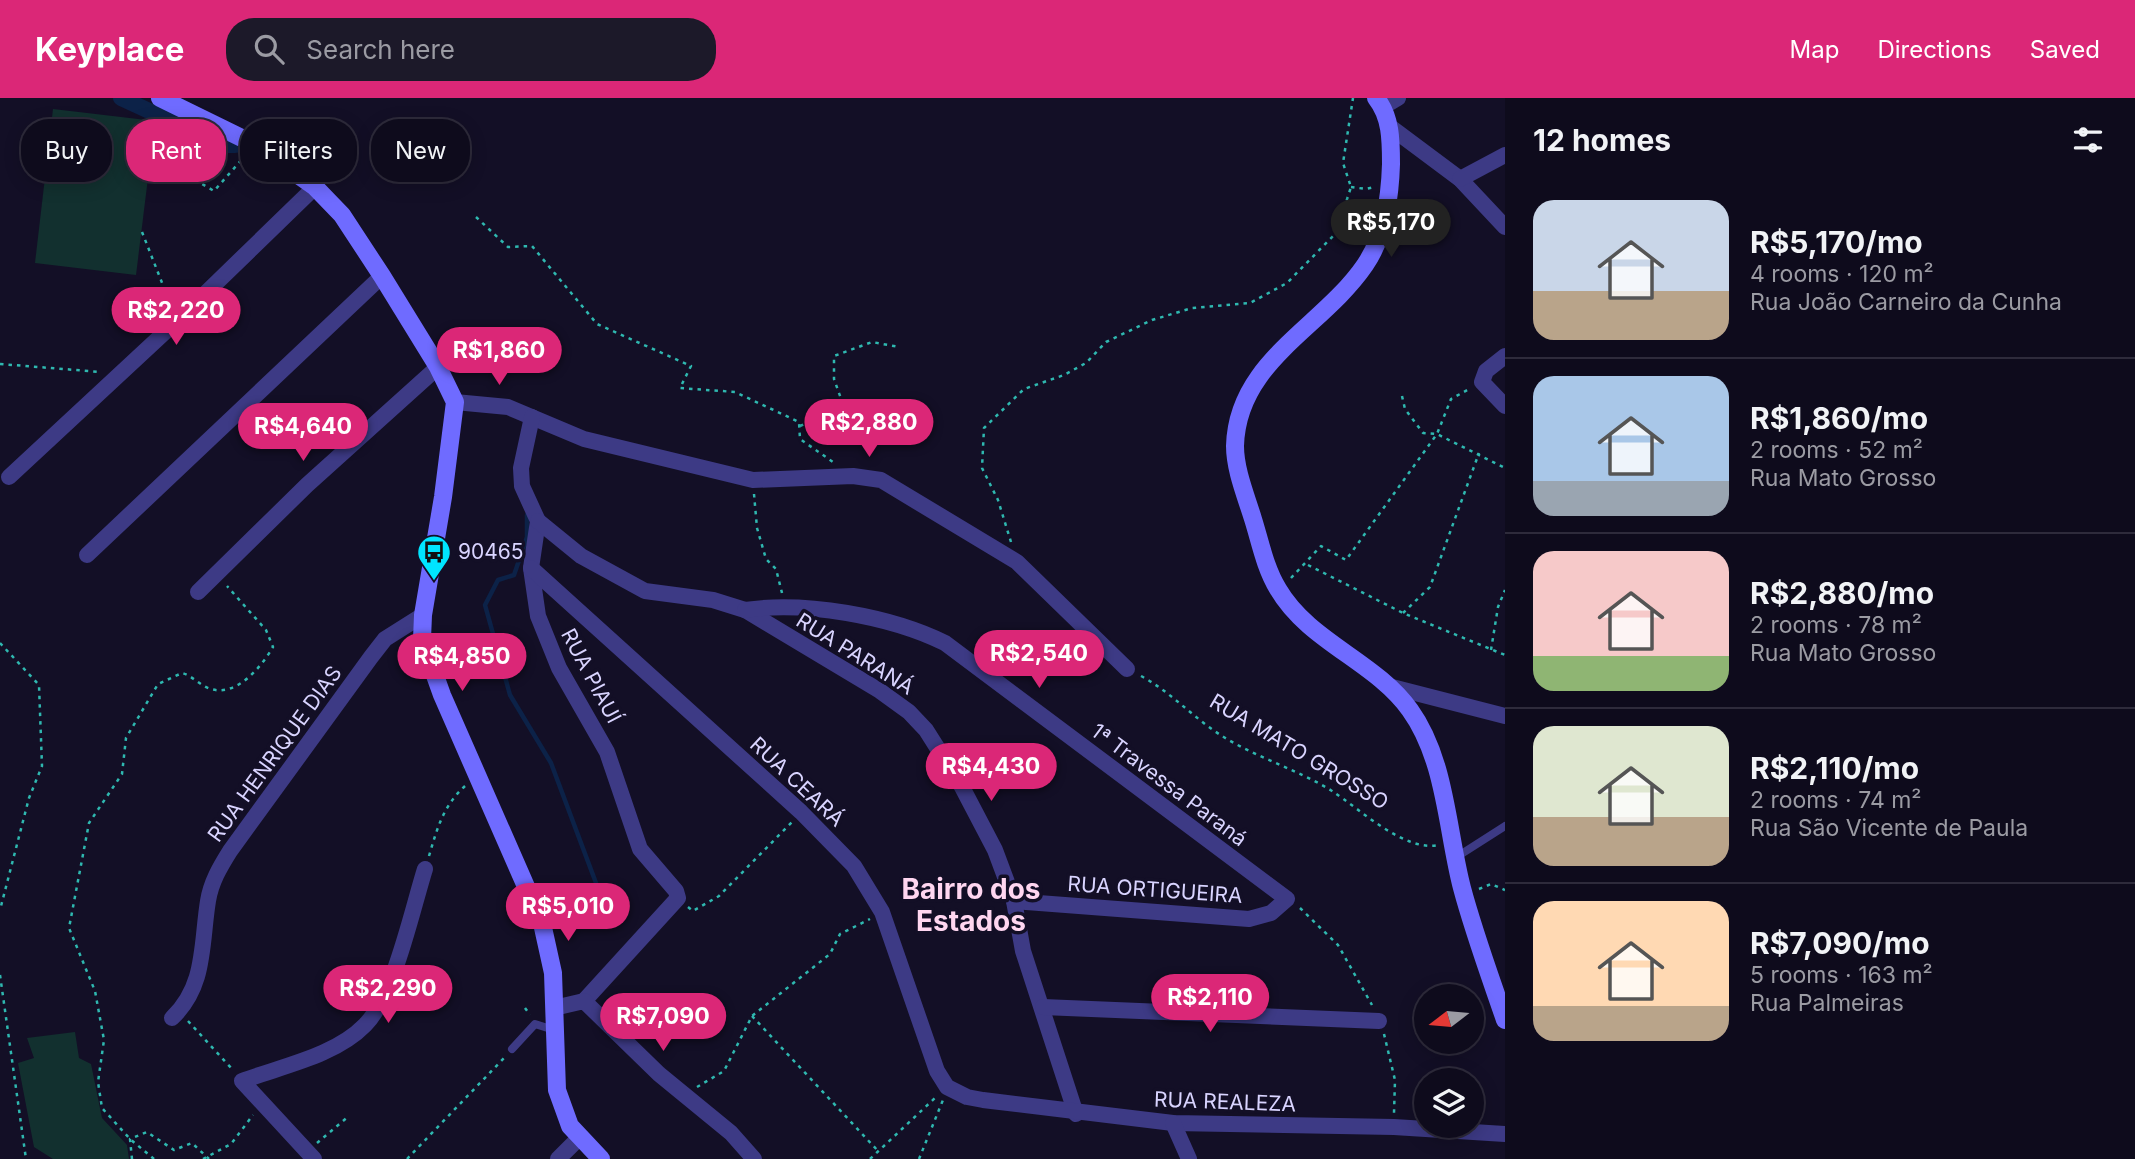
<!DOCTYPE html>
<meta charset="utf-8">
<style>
:root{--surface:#0e0b1c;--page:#1c1929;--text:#f1f3f6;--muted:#9b9ba3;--line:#2e2b3b;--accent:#db2777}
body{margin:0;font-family:Inter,sans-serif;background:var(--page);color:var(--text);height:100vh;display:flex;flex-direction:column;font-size:26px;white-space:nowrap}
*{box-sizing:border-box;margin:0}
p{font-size:23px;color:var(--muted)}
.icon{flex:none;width:38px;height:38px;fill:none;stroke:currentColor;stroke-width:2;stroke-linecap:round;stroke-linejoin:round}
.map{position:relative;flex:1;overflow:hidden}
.side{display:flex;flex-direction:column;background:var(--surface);width:630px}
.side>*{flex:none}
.top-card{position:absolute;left:21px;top:21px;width:665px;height:63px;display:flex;gap:14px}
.needle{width:46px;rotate:254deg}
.buttons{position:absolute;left:1414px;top:886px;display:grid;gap:14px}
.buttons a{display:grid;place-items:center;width:70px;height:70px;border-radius:50%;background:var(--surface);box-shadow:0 4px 18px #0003,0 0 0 2px var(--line);font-size:35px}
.price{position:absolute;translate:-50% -60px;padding:0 16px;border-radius:24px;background:var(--accent);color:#fff;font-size:23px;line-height:46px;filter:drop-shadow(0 2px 4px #0008)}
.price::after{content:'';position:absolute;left:50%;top:42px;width:21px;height:16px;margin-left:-10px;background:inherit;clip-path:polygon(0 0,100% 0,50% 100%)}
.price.selected{background:#222;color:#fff}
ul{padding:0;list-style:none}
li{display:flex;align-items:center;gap:21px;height:175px;padding:0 28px}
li+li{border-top:2px solid var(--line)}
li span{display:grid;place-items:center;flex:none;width:196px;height:140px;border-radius:21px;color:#555}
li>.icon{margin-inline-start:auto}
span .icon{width:84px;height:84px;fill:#fffc;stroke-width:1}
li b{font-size:30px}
h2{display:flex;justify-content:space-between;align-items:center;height:84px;padding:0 28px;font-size:30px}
.pill{padding:0 24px;border-radius:28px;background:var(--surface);box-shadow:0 4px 18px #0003,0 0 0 2px var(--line);font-size:24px;line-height:63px}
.pill.selected{background:var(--accent);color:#fff}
header{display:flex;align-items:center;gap:42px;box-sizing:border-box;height:98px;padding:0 35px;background:var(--accent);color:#fff}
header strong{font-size:33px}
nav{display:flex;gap:38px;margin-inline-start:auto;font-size:24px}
.search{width:490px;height:63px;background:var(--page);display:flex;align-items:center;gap:18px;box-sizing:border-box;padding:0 24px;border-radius:28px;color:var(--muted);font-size:26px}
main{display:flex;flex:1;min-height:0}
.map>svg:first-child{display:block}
</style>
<header>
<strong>Keyplace</strong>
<div class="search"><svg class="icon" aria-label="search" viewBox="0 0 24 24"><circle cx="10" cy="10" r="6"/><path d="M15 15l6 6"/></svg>Search here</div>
<nav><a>Map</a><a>Directions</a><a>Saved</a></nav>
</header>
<main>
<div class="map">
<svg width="1505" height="1061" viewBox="0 0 1505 1061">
<rect width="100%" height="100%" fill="#130f26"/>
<g fill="#12302f">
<path d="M 53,11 L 155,23 L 136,177 L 35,165 Z"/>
<path d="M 75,934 L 79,960 L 91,966 L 102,1020 L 127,1047 L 129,1061 L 53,1061 L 34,1049 L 18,965 L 34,960 L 27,940 Z"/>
</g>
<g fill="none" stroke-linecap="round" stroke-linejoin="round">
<path stroke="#0c2248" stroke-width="4.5" d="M 527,417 L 527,439 L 514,477 L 498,482 L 485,507 L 510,597 L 551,665 L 596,785"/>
<path stroke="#0c2248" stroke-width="16" d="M 121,0 L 171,23 L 203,47 L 235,47"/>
<g stroke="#2fb8b0" stroke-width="2.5" stroke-dasharray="3.5 5" stroke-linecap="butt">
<path d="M 151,56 L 214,93 L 244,59"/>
<path d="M 1351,89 L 1366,91 L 1375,89"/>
<path d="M 476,119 L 508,149 L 532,148 L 597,226 L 691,268 L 680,290 L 735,294 L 799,324 L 800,341 L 833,364"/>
<path d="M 142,134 L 172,210"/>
<path d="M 0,266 L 101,274"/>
<path d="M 1402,298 L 1405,311 L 1423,335 L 1437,336 L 1505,370"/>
<path d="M 800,328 L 844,309 L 834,281 L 834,258 L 872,244 L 899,249"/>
<path d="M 754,396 L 757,430 L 766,461 L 776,471 L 782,495"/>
<path d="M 1011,444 L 998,402 L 982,370 L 984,330 L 1024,291 L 1064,277 L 1086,265 L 1106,244 L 1152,222 L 1192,210 L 1250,205 L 1287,185 L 1336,135 L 1351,89 L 1343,65 L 1353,0"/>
<path d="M 1308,467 L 1403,515 L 1505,557"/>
<path d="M 1291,480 L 1321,448 L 1346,462 L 1437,336 L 1451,301 L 1471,290"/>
<path d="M 1403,515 L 1430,489 L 1479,355"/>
<path d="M 0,545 L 39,587 L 42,668 L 29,700 L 0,812"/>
<path d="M 1491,552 L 1498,509 L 1505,492"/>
<path d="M 1141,578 C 1167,592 1186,612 1209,629 C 1246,657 1294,669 1332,693 C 1360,711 1404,754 1438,747"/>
<path d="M 429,758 C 437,731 443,708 465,688"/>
<path d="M 1479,791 L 1491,786 L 1505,792"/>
<path d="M 688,809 L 693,813 L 719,798 L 792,724"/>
<path d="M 1300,810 L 1338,847 L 1372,907"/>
<path d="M 0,877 L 26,1061"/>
<path d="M 525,910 L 530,917"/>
<path d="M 752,918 L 879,1054"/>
<path d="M 188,923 L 233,972"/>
<path d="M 1384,936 L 1395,982 L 1394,1015"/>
<path d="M 697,989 L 724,973 L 752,918 L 830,856 L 840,836 L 870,821"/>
<path d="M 317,1045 L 349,1018"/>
<path d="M 132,1061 L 130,1041 L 147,1034 L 174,1052 L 192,1045 L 209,1061"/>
<path d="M 154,1061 L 130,1041 L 102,1010 L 98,984 L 104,942 L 95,893 L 69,830 L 89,725 L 122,676 L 126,640 L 158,586 L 182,575 C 193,578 200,588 211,591 C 237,599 262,568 273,549 L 266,532 L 227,488"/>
<path d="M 203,1061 L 231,1046 L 253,1017"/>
<path d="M 407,1061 L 505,959"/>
<path d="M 870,1061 L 936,999"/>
<path d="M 919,1061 L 943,1002"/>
</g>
<g stroke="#3d3a85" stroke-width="8">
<path d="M 1455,760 L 1505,728"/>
<path d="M 512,951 L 535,926 L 554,932"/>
</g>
<g stroke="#3d3a85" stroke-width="16">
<path d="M 1383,9 L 1398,0"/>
<path d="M 1389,28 L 1460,81 L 1505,129"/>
<path d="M 1460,81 L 1505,57"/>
<path d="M 1505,258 L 1486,273 L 1482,284 L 1505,308"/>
<path d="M 455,304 L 508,309 L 584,341 L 753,382 L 853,378 L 881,382 L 1017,464 L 1127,571"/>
<path d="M 532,319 L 521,370 L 522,388 L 538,423 L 531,470 L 538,518 L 559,570 L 607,654 L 640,751 L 676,793 L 678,800 L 584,903"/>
<path d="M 9,379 L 178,222 L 315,89"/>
<path d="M 538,423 L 581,458 L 645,493 L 713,502 L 745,512 L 880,593 L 909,614 L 926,632 L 962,689 L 995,752 L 1014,803 L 1023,853 L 1076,1016"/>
<path d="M 87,457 L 382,178"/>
<path d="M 531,470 L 801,714 L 854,768 L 882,814 L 937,973 L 947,989 L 967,999 L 983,1002 L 1173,1025 L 1394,1029 L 1505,1036"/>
<path d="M 198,494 L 307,387 L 438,269"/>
<path d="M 745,512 C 805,503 890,518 945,545 L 1287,801 L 1271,815 L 1249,821 L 1014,803"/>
<path d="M 1392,589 L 1505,618"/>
<path d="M 1043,909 L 1379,923"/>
<path d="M 554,910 L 584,903 L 659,976 L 731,1035 L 754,1061"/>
<path d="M 172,920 C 206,888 201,846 208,803 C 211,784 220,769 230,753 L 371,559 L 385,541 L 423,517"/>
<path d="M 1173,1025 L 1189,1061"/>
<path d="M 314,1061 L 242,983 C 282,968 335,958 365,927 C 394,898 412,812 425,771"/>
<path d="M 558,1061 L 579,1040"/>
</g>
<g stroke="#6f6bff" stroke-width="18">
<path d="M 160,0 L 254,46 L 315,89 L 342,117 L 382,178 L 438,269 L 455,304 L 443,399 L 423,517 L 422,541 L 442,597 L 542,825 L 553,875 L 557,992 L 570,1028 L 601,1061"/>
<path d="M 1376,0 C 1391,19 1391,42 1391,66 C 1390,100 1385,138 1365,167 C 1322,230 1237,263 1235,348 C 1235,372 1246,398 1253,421 C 1260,443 1265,470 1278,491 C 1309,544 1375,563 1410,612 C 1446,662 1447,733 1462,790 C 1474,835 1490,878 1505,922"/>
</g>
</g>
<defs>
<g id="bus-pin" transform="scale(1.75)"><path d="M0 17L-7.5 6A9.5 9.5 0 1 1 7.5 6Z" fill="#00e5ff" stroke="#130f26"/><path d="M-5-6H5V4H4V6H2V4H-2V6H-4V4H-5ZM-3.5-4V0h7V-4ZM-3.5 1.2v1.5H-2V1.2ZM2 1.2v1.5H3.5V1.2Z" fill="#111"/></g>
</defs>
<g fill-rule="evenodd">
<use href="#bus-pin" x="434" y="454"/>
</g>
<g text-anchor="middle" stroke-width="7" stroke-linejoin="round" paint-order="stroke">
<g font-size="21" fill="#d9d4ff" stroke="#130f26" text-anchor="start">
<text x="458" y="461">90465</text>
</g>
<g font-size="21" fill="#d9d4ff" stroke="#130f26">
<text transform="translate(855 556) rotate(32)" y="7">RUA PARANÁ</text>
<text transform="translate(591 578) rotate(62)" y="7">RUA PIAUÍ</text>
<text transform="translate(1299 654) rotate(31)" y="7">RUA MATO GROSSO</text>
<text transform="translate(275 656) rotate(-54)" y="7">RUA HENRIQUE DIAS</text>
<text transform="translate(797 684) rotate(43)" y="7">RUA CEARÁ</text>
<text transform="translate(1169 687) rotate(37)" y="7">1ª Travessa Paraná</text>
<text transform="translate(1155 792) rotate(4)" y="7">RUA ORTIGUEIRA</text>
<text transform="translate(1225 1004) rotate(2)" y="7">RUA REALEZA</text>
</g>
<g font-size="28" font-weight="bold" fill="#ffd6f0" stroke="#130f26">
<text x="971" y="801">Bairro dos<tspan x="971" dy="32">Estados</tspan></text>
</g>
</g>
</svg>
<div class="buttons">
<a><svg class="needle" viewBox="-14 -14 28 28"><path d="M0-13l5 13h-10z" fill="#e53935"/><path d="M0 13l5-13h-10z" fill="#9b9ba3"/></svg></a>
<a><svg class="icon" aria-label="layers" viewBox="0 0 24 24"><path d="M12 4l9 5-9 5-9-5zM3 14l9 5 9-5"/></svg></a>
</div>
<b class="price selected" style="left:1391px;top:161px">R$5,170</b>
<b class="price" style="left:176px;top:249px">R$2,220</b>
<b class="price" style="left:499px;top:289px">R$1,860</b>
<b class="price" style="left:869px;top:361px">R$2,880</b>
<b class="price" style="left:303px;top:365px">R$4,640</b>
<b class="price" style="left:1039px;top:592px">R$2,540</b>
<b class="price" style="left:462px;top:595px">R$4,850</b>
<b class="price" style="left:991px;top:705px">R$4,430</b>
<b class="price" style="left:568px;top:845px">R$5,010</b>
<b class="price" style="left:388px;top:927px">R$2,290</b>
<b class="price" style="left:1210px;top:936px">R$2,110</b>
<b class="price" style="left:663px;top:955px">R$7,090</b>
<div class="top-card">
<a class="pill">Buy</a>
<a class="pill selected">Rent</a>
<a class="pill">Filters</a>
<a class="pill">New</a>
</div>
</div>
<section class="side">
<h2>12 homes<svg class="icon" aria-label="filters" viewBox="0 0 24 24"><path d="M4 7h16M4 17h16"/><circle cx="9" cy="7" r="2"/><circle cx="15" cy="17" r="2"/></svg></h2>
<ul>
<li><span style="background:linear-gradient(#c9d6e8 65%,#b9a48a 0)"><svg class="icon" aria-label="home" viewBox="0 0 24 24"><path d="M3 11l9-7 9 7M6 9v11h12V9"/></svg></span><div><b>R$5,170/mo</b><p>4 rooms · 120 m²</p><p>Rua João Carneiro da Cunha</p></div></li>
<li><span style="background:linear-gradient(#a9c7e8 75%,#9aa5b1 0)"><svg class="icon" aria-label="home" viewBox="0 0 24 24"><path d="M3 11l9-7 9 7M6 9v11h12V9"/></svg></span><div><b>R$1,860/mo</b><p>2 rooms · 52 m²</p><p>Rua Mato Grosso</p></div></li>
<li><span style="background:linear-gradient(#f6c9c9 75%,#8fb573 0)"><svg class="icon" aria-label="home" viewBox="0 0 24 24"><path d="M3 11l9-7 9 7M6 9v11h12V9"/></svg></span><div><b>R$2,880/mo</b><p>2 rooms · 78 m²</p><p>Rua Mato Grosso</p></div></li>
<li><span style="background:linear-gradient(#dfe7d0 65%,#b9a48a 0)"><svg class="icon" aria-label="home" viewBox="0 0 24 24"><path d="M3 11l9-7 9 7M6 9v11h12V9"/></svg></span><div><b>R$2,110/mo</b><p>2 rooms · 74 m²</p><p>Rua São Vicente de Paula</p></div></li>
<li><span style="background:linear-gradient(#ffd9b3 75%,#b9a48a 0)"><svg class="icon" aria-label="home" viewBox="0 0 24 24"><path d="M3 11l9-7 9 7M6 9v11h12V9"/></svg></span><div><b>R$7,090/mo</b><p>5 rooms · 163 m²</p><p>Rua Palmeiras</p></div></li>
</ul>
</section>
</main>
